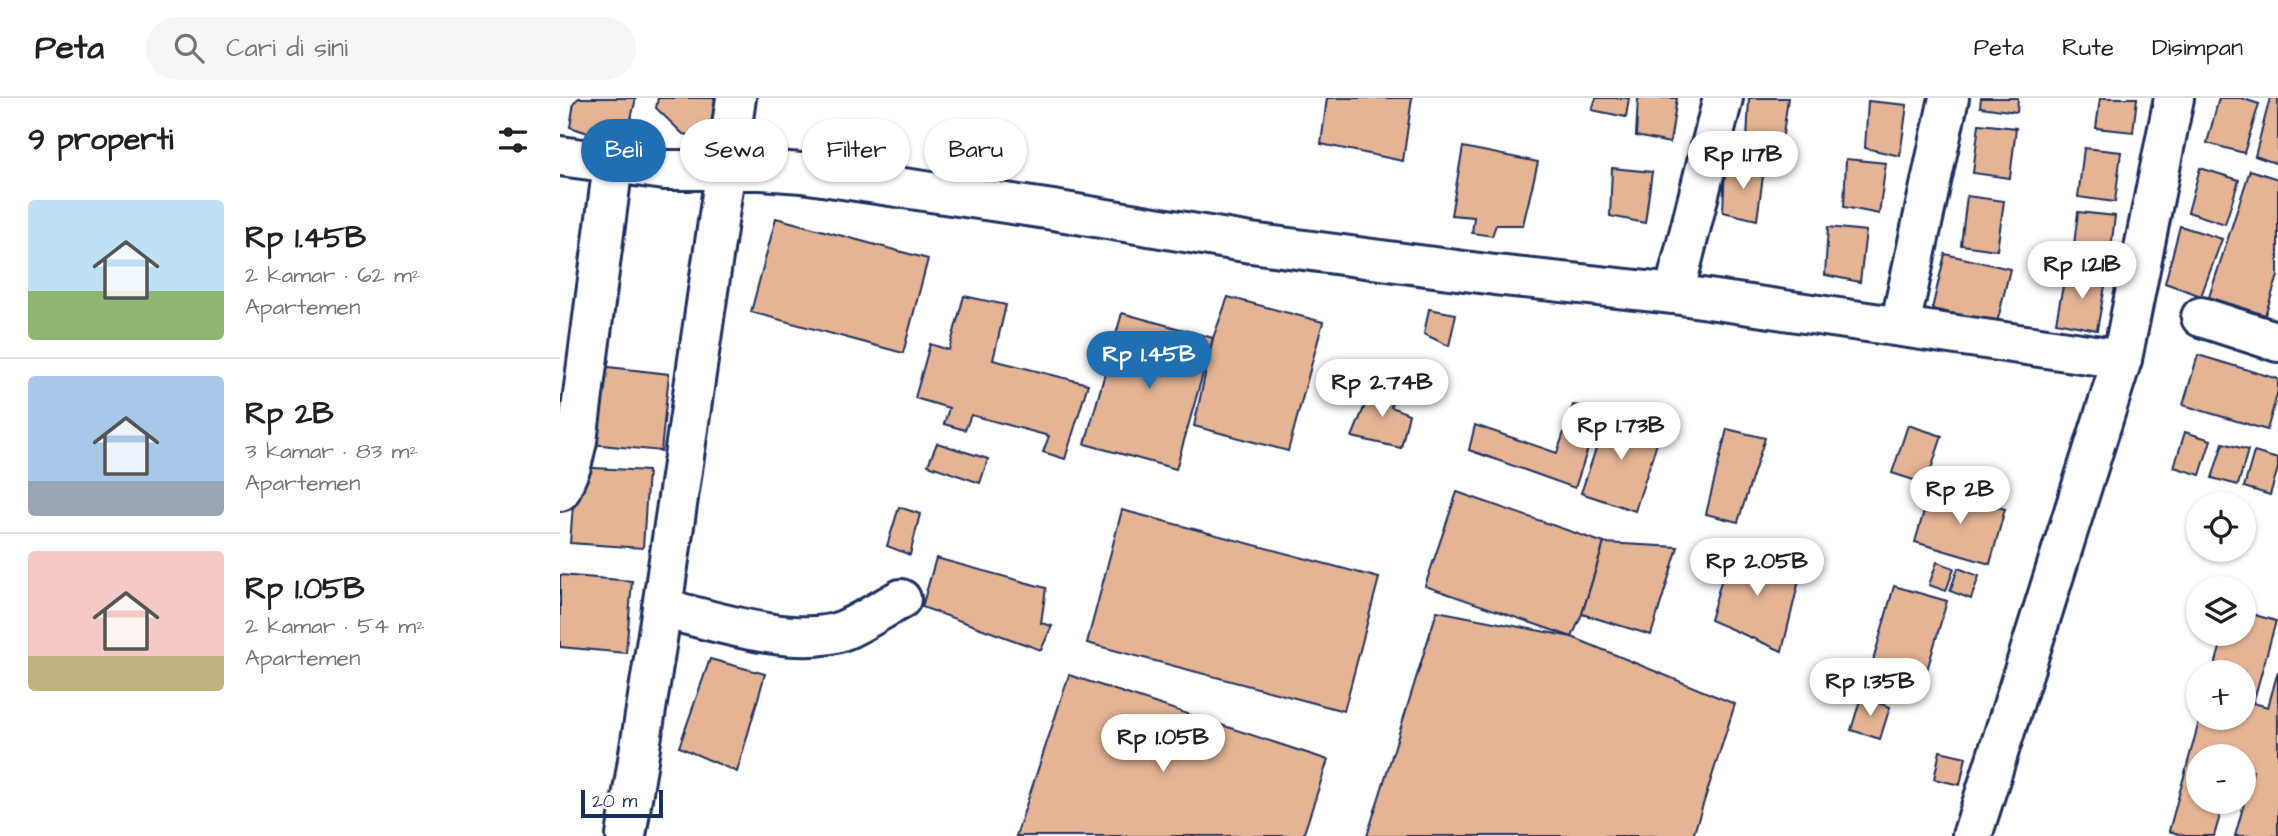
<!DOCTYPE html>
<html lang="id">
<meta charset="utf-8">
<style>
:root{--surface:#fff;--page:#f6f6f6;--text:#202124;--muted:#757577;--line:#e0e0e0;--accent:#1f6fb2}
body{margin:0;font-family:"Architects Daughter",sans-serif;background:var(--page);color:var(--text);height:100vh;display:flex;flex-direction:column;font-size:26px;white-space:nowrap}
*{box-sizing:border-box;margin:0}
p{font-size:23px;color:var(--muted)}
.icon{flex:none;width:38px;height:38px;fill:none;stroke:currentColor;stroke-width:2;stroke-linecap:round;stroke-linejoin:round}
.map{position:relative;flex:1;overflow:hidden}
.details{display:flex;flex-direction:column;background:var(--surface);width:560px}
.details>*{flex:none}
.guide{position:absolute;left:21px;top:21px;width:665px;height:63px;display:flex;gap:14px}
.controls{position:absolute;left:1626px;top:394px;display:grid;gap:14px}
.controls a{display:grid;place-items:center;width:70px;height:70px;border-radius:50%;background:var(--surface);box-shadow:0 2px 5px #0004;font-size:35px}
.scale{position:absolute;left:21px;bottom:18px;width:82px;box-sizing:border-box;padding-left:7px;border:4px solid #1b2f5e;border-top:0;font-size:19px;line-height:24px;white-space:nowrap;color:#1b2f5e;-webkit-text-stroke:5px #fff;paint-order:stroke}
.price{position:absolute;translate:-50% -60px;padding:0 16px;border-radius:24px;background:#fff;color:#222;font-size:23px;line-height:46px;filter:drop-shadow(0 2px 4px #0008)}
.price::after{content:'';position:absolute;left:50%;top:42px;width:21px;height:16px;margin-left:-10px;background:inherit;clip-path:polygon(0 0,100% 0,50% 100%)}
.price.current{background:var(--accent);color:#fff}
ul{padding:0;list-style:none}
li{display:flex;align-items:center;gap:21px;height:175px;padding:0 28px}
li+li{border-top:2px solid var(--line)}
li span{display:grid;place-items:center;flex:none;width:196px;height:140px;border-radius:7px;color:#555}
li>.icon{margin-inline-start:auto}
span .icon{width:84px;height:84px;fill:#fffc;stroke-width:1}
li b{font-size:30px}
h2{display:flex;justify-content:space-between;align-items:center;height:84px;padding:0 28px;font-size:30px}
.tag{padding:0 24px;border-radius:32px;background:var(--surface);box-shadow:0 2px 5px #0004;font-size:24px;line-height:63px}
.tag.current{background:var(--accent);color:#fff}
header{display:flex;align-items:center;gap:42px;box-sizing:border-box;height:98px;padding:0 35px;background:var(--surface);border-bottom:2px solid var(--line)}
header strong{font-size:33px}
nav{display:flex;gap:38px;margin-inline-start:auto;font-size:24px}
.search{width:490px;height:63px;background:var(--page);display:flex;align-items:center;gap:18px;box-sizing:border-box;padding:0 24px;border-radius:38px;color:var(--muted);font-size:26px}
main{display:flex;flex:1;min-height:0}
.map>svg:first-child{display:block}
</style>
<header>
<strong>Peta</strong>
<div class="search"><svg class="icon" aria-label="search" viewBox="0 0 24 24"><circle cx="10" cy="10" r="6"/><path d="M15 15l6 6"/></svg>Cari di sini</div>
<nav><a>Peta</a><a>Rute</a><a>Disimpan</a></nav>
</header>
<main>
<section class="details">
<h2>9 properti<svg class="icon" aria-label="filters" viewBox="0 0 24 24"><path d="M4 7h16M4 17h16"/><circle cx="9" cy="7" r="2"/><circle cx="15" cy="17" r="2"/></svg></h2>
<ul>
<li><span style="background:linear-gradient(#bfe0f5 65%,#8fb573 0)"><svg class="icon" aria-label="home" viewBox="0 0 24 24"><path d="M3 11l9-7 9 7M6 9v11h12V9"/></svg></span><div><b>Rp 1.45B</b><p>2 kamar · 62 m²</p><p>Apartemen</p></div></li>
<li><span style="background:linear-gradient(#a9c7e8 75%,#9aa5b1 0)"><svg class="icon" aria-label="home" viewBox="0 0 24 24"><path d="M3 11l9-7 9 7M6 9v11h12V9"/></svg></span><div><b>Rp 2B</b><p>3 kamar · 83 m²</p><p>Apartemen</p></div></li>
<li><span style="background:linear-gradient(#f6c9c9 75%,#c2b280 0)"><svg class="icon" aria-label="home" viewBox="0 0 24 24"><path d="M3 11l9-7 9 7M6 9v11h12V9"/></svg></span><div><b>Rp 1.05B</b><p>2 kamar · 54 m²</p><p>Apartemen</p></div></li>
</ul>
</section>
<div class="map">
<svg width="1718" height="738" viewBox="0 0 1718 738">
<rect width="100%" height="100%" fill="#fff"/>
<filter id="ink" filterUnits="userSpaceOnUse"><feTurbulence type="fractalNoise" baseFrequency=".0143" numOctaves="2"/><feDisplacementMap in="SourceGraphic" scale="14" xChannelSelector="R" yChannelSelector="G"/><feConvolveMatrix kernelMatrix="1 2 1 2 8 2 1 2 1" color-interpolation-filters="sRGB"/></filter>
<g filter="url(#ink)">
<g fill="#e4b495" stroke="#1b2f5e" stroke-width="2">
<path d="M 19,0 L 76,0 L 71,21 L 80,30 L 78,51 L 30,41 L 31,36 L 10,29 L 14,4 Z"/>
<path d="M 98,0 L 158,0 L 156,42 L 123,36 L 96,10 Z"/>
<path d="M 767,0 L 852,0 L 843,63 L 761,46 Z"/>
<path d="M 1036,0 L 1069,0 L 1066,19 L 1032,12 Z"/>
<path d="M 1078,0 L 1117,0 L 1110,45 L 1076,38 Z"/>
<path d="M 1189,0 L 1228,0 L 1221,51 L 1187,43 Z"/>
<path d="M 1421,0 L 1458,0 L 1457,14 L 1420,9 Z"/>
<path d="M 1540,0 L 1577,0 L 1573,34 L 1536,30 Z"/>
<path d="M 1659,0 L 1681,0 L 1699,6 L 1684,55 L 1647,45 Z"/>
<path d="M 1710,0 L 1718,0 L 1718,66 L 1695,58 Z"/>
<path d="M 1308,3 L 1347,7 L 1340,58 L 1305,50 Z"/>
<path d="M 1419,26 L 1456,30 L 1450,80 L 1413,75 Z"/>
<path d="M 903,49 L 978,64 L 963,127 L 936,127 L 932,138 L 912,135 L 914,119 L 891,117 Z"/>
<path d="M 1524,50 L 1561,54 L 1555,104 L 1518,99 Z"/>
<path d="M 1286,61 L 1326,65 L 1319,116 L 1284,109 Z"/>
<path d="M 1165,67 L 1204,71 L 1197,122 L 1163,114 Z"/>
<path d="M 1052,70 L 1092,74 L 1085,125 L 1050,118 Z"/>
<path d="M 1640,70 L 1679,82 L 1665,126 L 1628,114 Z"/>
<path d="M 1690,72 L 1718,81 L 1718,178 L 1705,217 L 1649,199 Z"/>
<path d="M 1407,98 L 1444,103 L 1437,152 L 1401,147 Z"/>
<path d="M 1518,114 L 1555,118 L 1549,167 L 1512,163 Z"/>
<path d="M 216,120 L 368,161 L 343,255 L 191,214 Z"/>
<path d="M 1620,128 L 1662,141 L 1641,198 L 1605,185 Z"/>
<path d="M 1268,129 L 1306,133 L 1300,184 L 1265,177 Z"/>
<path d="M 1385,156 L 1450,171 L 1437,225 L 1372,211 Z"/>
<path d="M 1520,172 L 1547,177 L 1537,232 L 1496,224 L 1504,183 L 1517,185 Z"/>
<path d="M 404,198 L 446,207 L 433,262 L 528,286 L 505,361 L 483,354 L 489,338 L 411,317 L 405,332 L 384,326 L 389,310 L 355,300 L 370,246 L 389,252 Z"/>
<path d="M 668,199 L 763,224 L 728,353 L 634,328 L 653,240 Z"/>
<path d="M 869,211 L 896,216 L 889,248 L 864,236 Z"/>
<path d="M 562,215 L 653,240 L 616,371 L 525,346 Z"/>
<path d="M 1638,257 L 1718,281 L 1718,293 L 1707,332 L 1623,307 Z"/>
<path d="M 31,267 L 109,276 L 101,353 L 22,345 Z"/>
<path d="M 814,285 L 836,290 L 831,309 L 849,316 L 841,350 L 792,339 Z"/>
<path d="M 1013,307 L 1041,311 L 1015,390 L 909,352 L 915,327 L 997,355 Z"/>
<path d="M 1061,312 L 1089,318 L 1084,341 L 1097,345 L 1075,413 L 1021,395 L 1044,327 L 1057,331 Z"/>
<path d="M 1348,327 L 1382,338 L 1366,386 L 1332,375 Z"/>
<path d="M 1167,331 L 1205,340 L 1178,424 L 1146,416 Z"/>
<path d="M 1625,334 L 1651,342 L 1640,377 L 1614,369 Z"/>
<path d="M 377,345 L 428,361 L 420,385 L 368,367 Z"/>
<path d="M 1663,345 L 1688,352 L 1678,387 L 1652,380 Z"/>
<path d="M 1694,354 L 1718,361 L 1718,370 L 1710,397 L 1684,389 Z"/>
<path d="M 16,369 L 88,373 L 83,450 L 10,445 Z"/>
<path d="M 1371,389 L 1445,411 L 1430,466 L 1355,444 Z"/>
<path d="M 897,394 L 1044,445 L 1022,516 L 1012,539 L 865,488 Z"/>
<path d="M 339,409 L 360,416 L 350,457 L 327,448 Z"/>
<path d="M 562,412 L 819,480 L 784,613 L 527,545 Z"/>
<path d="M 1044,445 L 1118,449 L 1091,537 L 1022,516 Z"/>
<path d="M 1170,452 L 1242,470 L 1222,553 L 1150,522 Z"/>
<path d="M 376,460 L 486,490 L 481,525 L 492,528 L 481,552 L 362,509 Z"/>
<path d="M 1377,464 L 1394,470 L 1386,493 L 1369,487 Z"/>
<path d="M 1398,470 L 1419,478 L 1411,501 L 1390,493 Z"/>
<path d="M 0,477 L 72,483 L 66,555 L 0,549 Z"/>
<path d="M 1334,488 L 1387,503 L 1359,600 L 1307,584 Z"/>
<path d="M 877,513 L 1012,539 L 1175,606 L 1133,738 L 807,738 Z"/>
<path d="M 1684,514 L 1716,523 L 1693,605 L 1708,609 L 1718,573 L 1718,738 L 1675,738 L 1693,673 L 1684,671 L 1684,658 L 1638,658 L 1638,704 L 1664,704 L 1654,738 L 1625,738 L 1609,733 L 1640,620 L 1684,620 L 1684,574 L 1653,574 L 1664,536 L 1684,536 Z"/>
<path d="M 150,561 L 205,576 L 177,674 L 119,649 Z"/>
<path d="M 509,577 L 768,662 L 743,738 L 456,738 Z"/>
<path d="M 1301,599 L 1330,609 L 1320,641 L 1291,632 Z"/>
<path d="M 1380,653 L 1406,659 L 1400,687 L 1374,681 Z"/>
</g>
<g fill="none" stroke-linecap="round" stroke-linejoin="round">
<g stroke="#1b2f5e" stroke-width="44">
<g id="minor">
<path d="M 0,58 L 105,72 L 201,72 L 242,75 L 493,112 L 691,145 L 935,177 L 1114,196 L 1562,261"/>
<path d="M 1114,196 L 1163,0"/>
<path d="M 1641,219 L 1718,244"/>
<path d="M 1340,228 L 1389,0"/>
<path d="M 0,393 L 11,368 L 17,343 L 53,66"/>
<path d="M 102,510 C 149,522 239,551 284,532 C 303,524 322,511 341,501"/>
<path d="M 66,738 L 102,510 L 176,0"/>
<path d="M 1412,738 L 1562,261 L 1614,0"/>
</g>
</g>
<use href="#minor" stroke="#fff" stroke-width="38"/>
</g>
</g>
</svg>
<div class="controls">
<a><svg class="icon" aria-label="locate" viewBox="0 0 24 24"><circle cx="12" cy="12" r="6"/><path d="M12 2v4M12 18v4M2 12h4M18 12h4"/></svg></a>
<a><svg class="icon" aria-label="layers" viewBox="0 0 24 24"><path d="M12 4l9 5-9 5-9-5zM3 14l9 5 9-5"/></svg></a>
<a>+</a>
<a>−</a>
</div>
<div class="scale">20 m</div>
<b class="price" style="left:1183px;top:93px">Rp 1.17B</b>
<b class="price" style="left:1522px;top:203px">Rp 1.21B</b>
<b class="price current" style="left:589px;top:293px">Rp 1.45B</b>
<b class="price" style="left:822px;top:321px">Rp 2.74B</b>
<b class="price" style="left:1061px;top:364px">Rp 1.73B</b>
<b class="price" style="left:1400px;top:428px">Rp 2B</b>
<b class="price" style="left:1197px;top:500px">Rp 2.05B</b>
<b class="price" style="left:1310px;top:620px">Rp 1.35B</b>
<b class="price" style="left:603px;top:676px">Rp 1.05B</b>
<div class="guide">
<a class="tag current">Beli</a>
<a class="tag">Sewa</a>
<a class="tag">Filter</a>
<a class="tag">Baru</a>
</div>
</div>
</main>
